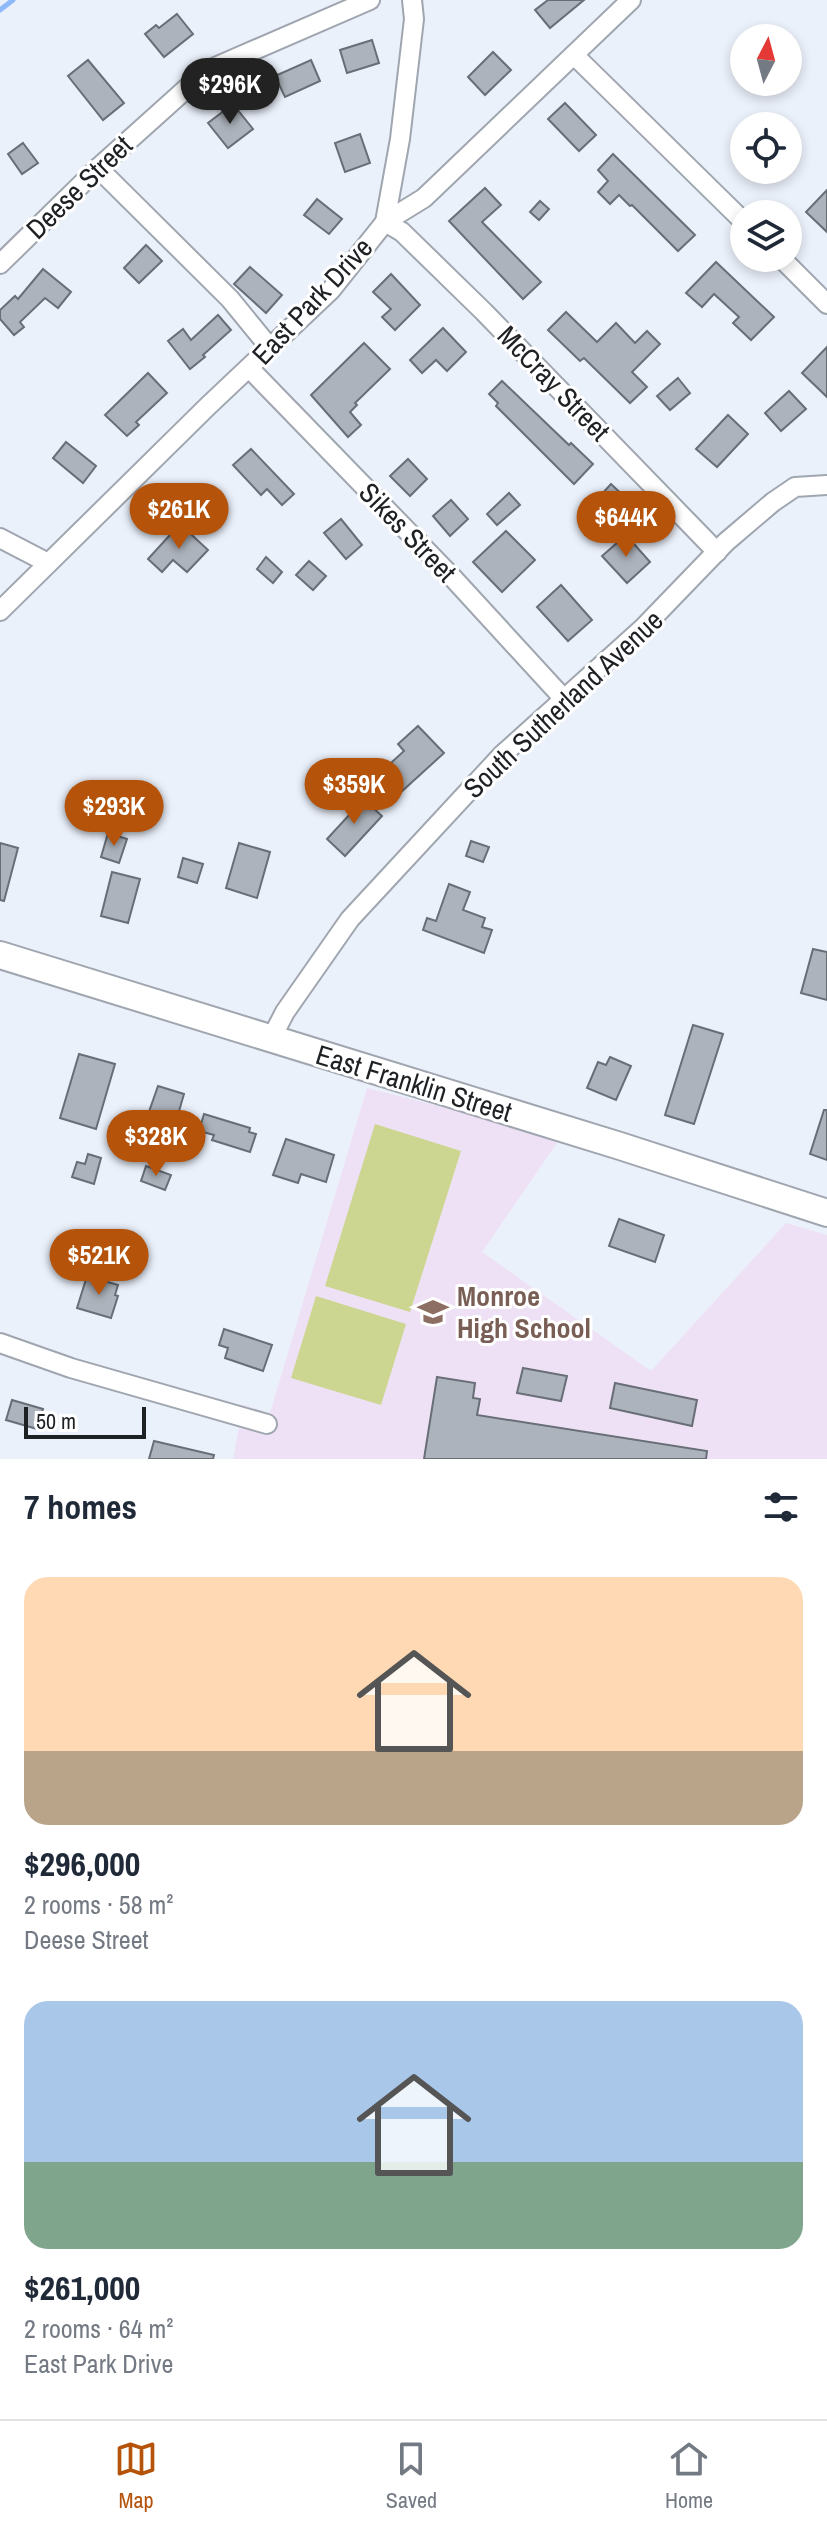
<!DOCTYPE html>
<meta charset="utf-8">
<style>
:root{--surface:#fff;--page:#f6f6f7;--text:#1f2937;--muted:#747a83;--line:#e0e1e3;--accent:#b45309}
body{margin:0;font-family:"Archivo Narrow",sans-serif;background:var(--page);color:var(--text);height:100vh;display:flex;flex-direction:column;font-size:30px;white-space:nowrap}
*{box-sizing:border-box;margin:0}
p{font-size:26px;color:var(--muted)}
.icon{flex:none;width:44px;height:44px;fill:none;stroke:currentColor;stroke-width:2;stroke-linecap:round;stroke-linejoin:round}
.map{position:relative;height:1459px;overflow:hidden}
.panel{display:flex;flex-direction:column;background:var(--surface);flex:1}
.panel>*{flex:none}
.needle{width:52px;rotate:6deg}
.controls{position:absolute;left:730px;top:24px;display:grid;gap:16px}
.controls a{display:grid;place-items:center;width:72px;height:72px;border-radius:50%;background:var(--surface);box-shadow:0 4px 12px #0003;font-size:40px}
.scale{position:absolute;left:24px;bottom:20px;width:122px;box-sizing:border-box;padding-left:8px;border:4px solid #1e2124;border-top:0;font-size:22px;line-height:28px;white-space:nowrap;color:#1e2124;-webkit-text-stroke:6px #fff;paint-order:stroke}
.price{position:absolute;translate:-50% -68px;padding:0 18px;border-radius:28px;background:var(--accent);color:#fff;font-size:26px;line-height:52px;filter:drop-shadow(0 2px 4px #0008)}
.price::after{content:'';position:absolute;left:50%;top:48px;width:24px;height:18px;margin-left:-12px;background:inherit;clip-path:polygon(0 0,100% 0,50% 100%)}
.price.current{background:#222;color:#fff}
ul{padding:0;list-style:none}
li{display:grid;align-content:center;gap:16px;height:424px;padding:0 24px}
li span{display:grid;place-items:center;height:248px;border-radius:24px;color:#555}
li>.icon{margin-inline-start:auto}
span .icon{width:144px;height:144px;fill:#fffc;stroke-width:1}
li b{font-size:34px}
h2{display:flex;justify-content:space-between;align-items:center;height:96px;padding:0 24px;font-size:34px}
.tabs{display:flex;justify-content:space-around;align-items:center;height:112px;border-top:2px solid var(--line);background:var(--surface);font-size:22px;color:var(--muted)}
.tabs a{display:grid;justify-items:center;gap:4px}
.tabs .current{color:var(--accent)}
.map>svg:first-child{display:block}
</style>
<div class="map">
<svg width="827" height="1459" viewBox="0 0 827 1459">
<rect width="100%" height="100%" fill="#ebf1fb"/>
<path fill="#eee1f5" d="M 367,1088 L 561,1137 L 482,1252 L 651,1371 L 786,1223 L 827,1235 L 827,1459 L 233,1459 L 243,1405 L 270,1413 Z"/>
<g fill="#cdd690">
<path d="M 375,1124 L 461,1151 L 410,1312 L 325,1286 Z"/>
<path d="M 316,1296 L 406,1324 L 381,1405 L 291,1378 Z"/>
</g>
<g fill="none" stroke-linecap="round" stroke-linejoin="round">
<path stroke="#8ebaf9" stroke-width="5" d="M 0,10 L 13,0"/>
</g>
<g fill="#adb3bc" stroke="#686e76" stroke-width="2">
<path d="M 548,0 L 584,0 L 550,28 L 535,10 Z"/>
<path d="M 177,14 L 193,34 L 164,57 L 145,34 L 156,25 L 159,28 Z"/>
<path d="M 372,40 L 379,63 L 347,73 L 340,50 Z"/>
<path d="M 493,52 L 511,70 L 485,95 L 468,77 Z"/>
<path d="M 88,60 L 124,103 L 103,120 L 68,76 Z"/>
<path d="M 311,60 L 320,81 L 285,97 L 275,76 Z"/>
<path d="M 565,103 L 596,135 L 579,151 L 548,119 Z"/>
<path d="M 233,104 L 253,129 L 228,148 L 208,123 Z"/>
<path d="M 360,134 L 370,163 L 345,172 L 335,143 Z"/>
<path d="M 23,143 L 38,163 L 22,174 L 8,154 Z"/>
<path d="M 613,154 L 695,235 L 678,251 L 632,205 L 630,206 L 619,195 L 610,204 L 598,192 L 608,181 L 598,170 Z"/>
<path d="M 485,188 L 501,205 L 482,222 L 541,282 L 523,299 L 449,221 Z"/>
<path d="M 827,190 L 827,232 L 806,212 Z"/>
<path d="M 317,199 L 342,219 L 329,234 L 304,215 Z"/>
<path d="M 540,201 L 549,209 L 539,220 L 530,212 Z"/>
<path d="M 146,245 L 162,261 L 139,283 L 124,268 Z"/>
<path d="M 716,262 L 774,317 L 751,340 L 733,323 L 739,317 L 714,294 L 702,307 L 686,293 Z"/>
<path d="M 250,267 L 282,295 L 266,313 L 234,284 Z"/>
<path d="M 43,269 L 71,292 L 58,308 L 45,298 L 20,322 L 24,327 L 14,335 L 0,319 L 0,310 L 15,296 L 18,299 Z"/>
<path d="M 391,274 L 420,305 L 395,330 L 382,317 L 391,309 L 373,292 Z"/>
<path d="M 566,312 L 597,342 L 616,323 L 635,343 L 647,331 L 660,344 L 632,372 L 647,387 L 630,403 L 584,358 L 580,361 L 548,330 Z"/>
<path d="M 218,315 L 231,330 L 203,355 L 205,357 L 190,369 L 168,341 L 183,329 L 191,340 Z"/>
<path d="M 443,328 L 466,352 L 447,371 L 436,360 L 422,373 L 410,360 Z"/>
<path d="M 364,343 L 390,369 L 355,403 L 357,405 L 350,412 L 361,425 L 348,437 L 311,395 Z"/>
<path d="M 827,347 L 827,397 L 802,373 Z"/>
<path d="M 148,373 L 167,393 L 136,422 L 139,425 L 127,436 L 105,415 Z"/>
<path d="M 678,378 L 690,393 L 670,410 L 657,396 Z"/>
<path d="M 502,381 L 569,445 L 571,443 L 593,464 L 574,484 L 496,406 L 498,403 L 489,394 Z"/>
<path d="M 789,391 L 806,409 L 781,431 L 765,413 Z"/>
<path d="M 728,415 L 748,434 L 717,467 L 696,449 Z"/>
<path d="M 66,442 L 96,466 L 83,483 L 53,458 Z"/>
<path d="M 251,449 L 294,494 L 282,505 L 267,489 L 261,495 L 233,465 Z"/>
<path d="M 408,459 L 427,479 L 410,496 L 390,476 Z"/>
<path d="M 611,484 L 630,502 L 609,523 L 591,506 Z"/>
<path d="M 509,493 L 520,505 L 497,525 L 487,514 Z"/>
<path d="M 451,500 L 468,519 L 450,536 L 433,516 Z"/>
<path d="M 341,519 L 362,545 L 346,559 L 324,533 Z"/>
<path d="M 180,524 L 208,550 L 187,572 L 173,560 L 162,572 L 148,559 Z"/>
<path d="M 506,531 L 535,560 L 502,592 L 473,562 Z"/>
<path d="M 626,535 L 650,562 L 627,583 L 602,556 Z"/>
<path d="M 266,557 L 282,572 L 273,583 L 257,569 Z"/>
<path d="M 309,561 L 326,576 L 313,590 L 296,575 Z"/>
<path d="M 561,585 L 592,620 L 568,641 L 537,607 Z"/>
<path d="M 418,726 L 444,753 L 400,793 L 381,772 L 404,751 L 398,744 Z"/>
<path d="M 360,796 L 382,816 L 345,856 L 327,839 L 351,813 L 347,809 Z"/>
<path d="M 108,833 L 127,839 L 119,863 L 101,857 Z"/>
<path d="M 471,841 L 489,847 L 483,862 L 466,856 Z"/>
<path d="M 0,843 L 18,848 L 4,901 L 0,900 Z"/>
<path d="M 239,843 L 270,852 L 257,898 L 226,888 Z"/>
<path d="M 183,858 L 203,864 L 197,883 L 178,877 Z"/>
<path d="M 112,872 L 140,879 L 128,923 L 101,916 Z"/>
<path d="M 449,884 L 470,892 L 463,910 L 485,918 L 482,927 L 492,930 L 484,953 L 423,930 L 427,918 L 436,921 Z"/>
<path d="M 813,949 L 827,952 L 827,1000 L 801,993 Z"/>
<path d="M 693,1025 L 723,1034 L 694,1124 L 665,1115 Z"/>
<path d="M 79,1054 L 115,1064 L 96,1129 L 60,1118 Z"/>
<path d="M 610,1057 L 631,1066 L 616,1100 L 587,1088 L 598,1062 L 606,1065 Z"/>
<path d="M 158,1086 L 184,1094 L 175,1125 L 189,1130 L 184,1146 L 169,1141 L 172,1132 L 145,1123 Z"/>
<path d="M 824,1110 L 827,1110 L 827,1160 L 810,1154 Z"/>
<path d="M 204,1114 L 250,1128 L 249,1132 L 256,1134 L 250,1152 L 212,1140 L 214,1135 L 199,1131 Z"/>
<path d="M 286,1139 L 334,1155 L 326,1182 L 301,1174 L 298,1183 L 273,1175 Z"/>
<path d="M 88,1154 L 101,1158 L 94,1184 L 72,1177 L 77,1162 L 85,1164 Z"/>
<path d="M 146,1166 L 171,1175 L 165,1190 L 141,1181 Z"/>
<path d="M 619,1219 L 664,1235 L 655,1262 L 609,1246 Z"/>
<path d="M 87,1276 L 118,1285 L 115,1295 L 118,1296 L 111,1318 L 77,1308 Z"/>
<path d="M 224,1329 L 272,1345 L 263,1371 L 225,1358 L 228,1348 L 219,1345 Z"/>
<path d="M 523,1368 L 567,1376 L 561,1401 L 517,1393 Z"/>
<path d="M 437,1377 L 475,1383 L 473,1398 L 480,1399 L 477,1415 L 707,1451 L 706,1459 L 424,1459 Z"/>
<path d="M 615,1383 L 697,1400 L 692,1426 L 610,1408 Z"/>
<path d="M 12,1400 L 43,1409 L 37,1429 L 6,1420 Z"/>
<path d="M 154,1441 L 214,1455 L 213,1459 L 149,1459 Z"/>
</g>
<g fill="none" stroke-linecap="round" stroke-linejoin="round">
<g stroke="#a0a6af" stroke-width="22">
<g id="minor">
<path d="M 412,0 L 414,19 L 400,139 L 385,222 L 402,232 L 484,312 L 717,552"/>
<path d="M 574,55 L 744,222"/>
<path d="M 98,168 L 230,299 L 270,348"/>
<path d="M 781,258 L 827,304"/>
<path d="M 0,264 L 98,168 L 206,71 L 370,0"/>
<path d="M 249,368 L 453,578 L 564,699"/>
<path d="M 0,538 L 48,563"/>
<path d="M 0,611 L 208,406 L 331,290 L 385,222 L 424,198 L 631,0"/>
<path d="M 271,1039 L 285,1012 L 350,919 L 502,755 L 643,628 L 726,542 L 773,502 L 795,487 L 827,485"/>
<path d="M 0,1343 L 71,1368 L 267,1424"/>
</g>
</g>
<g stroke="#a0a6af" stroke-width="30">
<path id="secondary" d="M 0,955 L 620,1146 L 827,1213"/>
</g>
<use href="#minor" stroke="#fff" stroke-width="18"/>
<use href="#secondary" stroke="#fff" stroke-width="26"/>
</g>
<defs>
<g id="school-bare" transform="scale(2.4)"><path d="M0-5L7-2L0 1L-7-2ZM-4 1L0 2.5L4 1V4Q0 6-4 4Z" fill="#8d6e63" stroke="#fff" stroke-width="2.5" paint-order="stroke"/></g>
</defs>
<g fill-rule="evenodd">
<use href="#school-bare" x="433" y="1312"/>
</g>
<g text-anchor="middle" stroke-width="6" stroke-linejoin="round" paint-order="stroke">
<g font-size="28" fill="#1e2124" stroke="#fff">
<text transform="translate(79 187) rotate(-44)" y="10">Deese Street</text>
<text transform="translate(312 301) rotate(-47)" y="10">East Park Drive</text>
<text transform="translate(554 383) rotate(46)" y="10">McCray Street</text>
<text transform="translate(408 532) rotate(46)" y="10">Sikes Street</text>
<text transform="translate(563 704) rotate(-43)" y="10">South Sutherland Avenue</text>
<text transform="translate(414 1083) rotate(17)" y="10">East Franklin Street</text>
</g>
<g font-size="28" font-weight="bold" fill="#785e54" stroke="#fff" text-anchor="start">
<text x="457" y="1306">Monroe<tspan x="457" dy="32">High School</tspan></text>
</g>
</g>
</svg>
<div class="controls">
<a><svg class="needle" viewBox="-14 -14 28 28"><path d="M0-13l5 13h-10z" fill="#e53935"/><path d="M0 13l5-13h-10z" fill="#747a83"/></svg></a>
<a><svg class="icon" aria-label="locate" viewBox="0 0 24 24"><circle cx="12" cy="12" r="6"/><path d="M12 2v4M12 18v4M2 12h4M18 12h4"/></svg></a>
<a><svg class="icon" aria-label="layers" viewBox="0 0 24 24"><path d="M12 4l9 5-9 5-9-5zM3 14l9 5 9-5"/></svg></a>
</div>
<div class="scale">50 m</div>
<b class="price current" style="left:230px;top:126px">$296K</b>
<b class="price" style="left:179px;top:551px">$261K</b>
<b class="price" style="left:626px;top:559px">$644K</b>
<b class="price" style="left:354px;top:826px">$359K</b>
<b class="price" style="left:114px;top:848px">$293K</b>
<b class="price" style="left:156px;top:1178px">$328K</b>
<b class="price" style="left:99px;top:1297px">$521K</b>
</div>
<section class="panel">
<h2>7 homes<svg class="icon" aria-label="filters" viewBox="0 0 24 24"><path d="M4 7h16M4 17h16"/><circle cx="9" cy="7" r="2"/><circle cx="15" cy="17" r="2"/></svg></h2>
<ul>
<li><span style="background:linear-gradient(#ffd9b3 70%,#b9a48a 0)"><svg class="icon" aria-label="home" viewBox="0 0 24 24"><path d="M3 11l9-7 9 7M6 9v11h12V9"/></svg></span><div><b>$296,000</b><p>2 rooms · 58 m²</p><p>Deese Street</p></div></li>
<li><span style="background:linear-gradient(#a9c7e8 65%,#7fa58c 0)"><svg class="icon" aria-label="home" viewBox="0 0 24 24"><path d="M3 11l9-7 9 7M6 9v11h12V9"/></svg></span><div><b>$261,000</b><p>2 rooms · 64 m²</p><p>East Park Drive</p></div></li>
</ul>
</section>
<nav class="tabs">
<a class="current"><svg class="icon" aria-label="map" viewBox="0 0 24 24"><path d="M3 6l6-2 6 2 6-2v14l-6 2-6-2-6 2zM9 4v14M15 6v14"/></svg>Map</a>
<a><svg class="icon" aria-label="saved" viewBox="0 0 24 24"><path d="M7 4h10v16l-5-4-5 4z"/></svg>Saved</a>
<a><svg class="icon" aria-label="home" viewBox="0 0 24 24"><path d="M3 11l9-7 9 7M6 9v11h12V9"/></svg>Home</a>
</nav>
